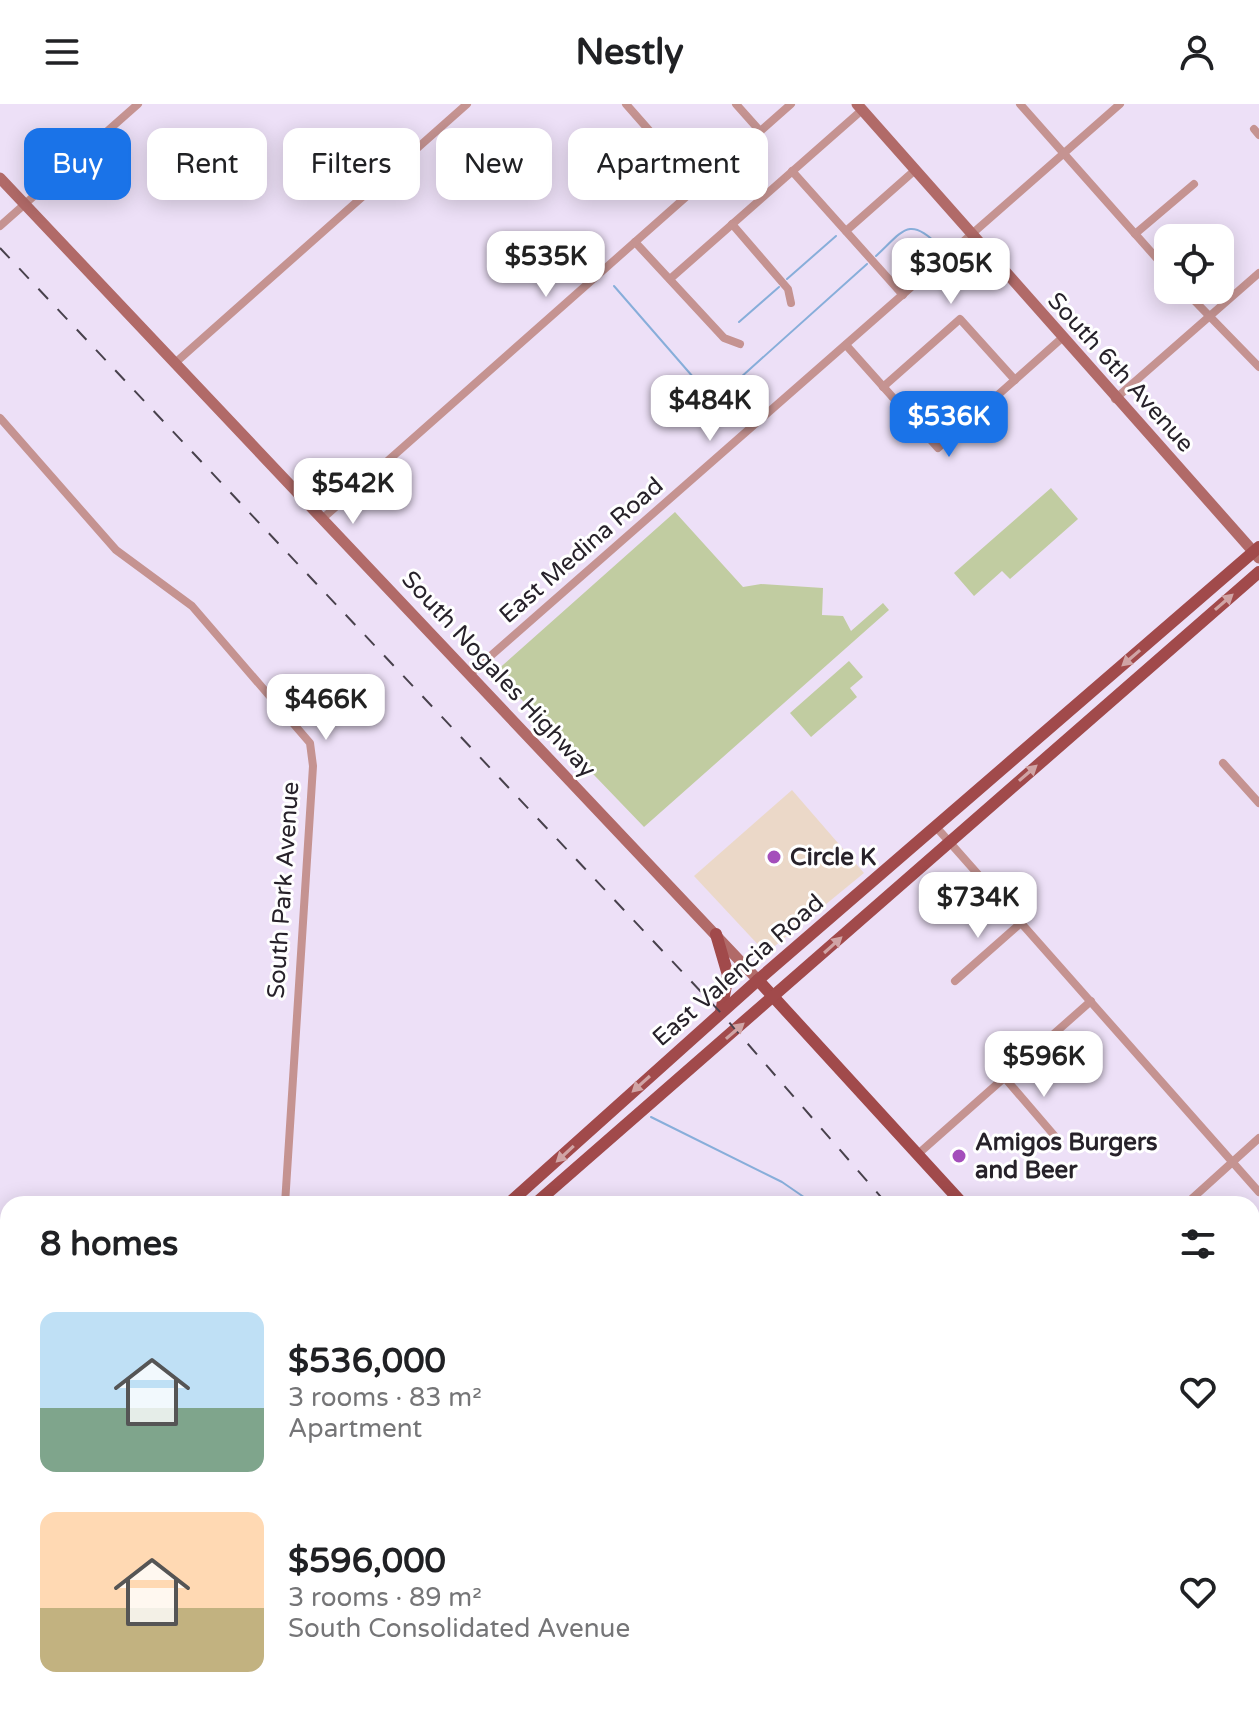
<!DOCTYPE html>
<meta charset="utf-8">
<style>
:root{--surface:#fff;--page:#f2f2f2;--text:#202124;--muted:#757577;--accent:#1a73e8}
body{margin:0;font-family:"Varela Round",sans-serif;background:var(--page);color:var(--text);height:100vh;display:flex;flex-direction:column;font-size:30px;white-space:nowrap}
*{box-sizing:border-box;margin:0}
p{font-size:26px;color:var(--muted)}
.icon{flex:none;width:44px;height:44px;fill:none;stroke:currentColor;stroke-width:2;stroke-linecap:round;stroke-linejoin:round}
.map{position:relative;flex:1;overflow:hidden}
.drawer{position:absolute;left:0px;top:1092px;width:1260px;height:514px;display:flex;flex-direction:column;background:var(--surface);border-radius:24px 24px 0 0;box-shadow:0 4px 20px #0003}
.drawer>*{flex:none}
.top-card{position:absolute;left:24px;top:24px;width:800px;height:72px;display:flex;gap:16px}
.buttons{position:absolute;left:1154px;top:120px;display:grid;gap:16px}
.buttons a{display:grid;place-items:center;width:80px;height:80px;border-radius:16px;background:var(--surface);box-shadow:0 4px 20px #0003;font-size:40px}
.price{position:absolute;translate:-50% -68px;padding:0 18px;border-radius:16px;background:#fff;color:#222;font-size:26px;line-height:52px;filter:drop-shadow(0 2px 4px #0008)}
.price::after{content:'';position:absolute;left:50%;top:48px;width:24px;height:18px;margin-left:-12px;background:inherit;clip-path:polygon(0 0,100% 0,50% 100%)}
.price.active{background:var(--accent);color:#fff}
ul{padding:0;list-style:none}
li{display:flex;align-items:center;gap:24px;height:200px;padding:0 40px}
li span{display:grid;place-items:center;flex:none;width:224px;height:160px;border-radius:16px;color:#555}
li>.icon{margin-inline-start:auto}
span .icon{width:96px;height:96px;fill:#fffc;stroke-width:1}
li b{font-size:34px}
h2{display:flex;justify-content:space-between;align-items:center;height:96px;padding:0 40px;font-size:34px}
.chip{padding:0 28px;border-radius:16px;background:var(--surface);box-shadow:0 4px 20px #0003;font-size:28px;line-height:72px}
.chip.active{background:var(--accent);color:#fff}
header{display:flex;justify-content:space-between;align-items:center;height:104px;padding:0 40px;background:var(--surface);font-size:36px;font-weight:700}
.map>svg:first-child{display:block}
</style>
<header><svg class="icon" aria-label="menu" viewBox="0 0 24 24"><path d="M4 6h16M4 12h16M4 18h16"/></svg>Nestly<svg class="icon" aria-label="person" viewBox="0 0 24 24"><circle cx="12" cy="8" r="4"/><path d="M4 21q1-7 8-7t8 7"/></svg></header>
<div class="map">
<svg width="1259" height="1605" viewBox="0 0 1259 1605">
<rect width="100%" height="100%" fill="#ede0f7"/>
<path fill="#ebd8c8" d="M 792,686 L 864,769 L 770,846 L 763,846 L 694,772 Z"/>
<g fill="#c1cca1">
<path d="M 1051,384 L 1078,415 L 1010,475 L 1002,467 L 974,492 L 954,469 Z"/>
<path d="M 675,408 L 743,483 L 761,480 L 823,484 L 822,511 L 843,512 L 851,527 L 883,499 L 889,506 L 644,723 L 495,568 Z"/>
<path d="M 849,557 L 863,573 L 850,584 L 857,593 L 811,633 L 790,609 Z"/>
<path d="M 1252,1159 L 1259,1167 L 1259,1264 L 1252,1264 Z"/>
</g>
<g fill="none" stroke-linecap="round" stroke-linejoin="round">
<g stroke="#88aeda" stroke-width="2">
<path d="M 876,152 C 903,127 909,111 939,142"/>
<path d="M 787,175 L 836,132"/>
<path d="M 614,182 L 700,281 L 718,285 L 740,274 L 867,160"/>
<path d="M 739,218 L 779,183"/>
<path d="M 651,1013 L 782,1078 L 814,1100"/>
<path d="M 1252,1248 L 1259,1248"/>
<path d="M 0,1495 L 8,1488"/>
</g>
<g stroke="#c59391" stroke-width="8">
<path d="M 626,0 L 698,82"/>
<path d="M 736,0 L 760,27"/>
<path d="M 1020,0 L 1168,167"/>
<path d="M 1254,25 L 1259,31"/>
<path d="M 792,67 L 903,191"/>
<path d="M 732,120 L 788,185 L 791,199"/>
<path d="M 0,122 L 138,0"/>
<path d="M 846,127 L 914,67"/>
<path d="M 1135,130 L 1194,80"/>
<path d="M 635,138 L 724,234 L 740,240"/>
<path d="M 670,175 L 862,6"/>
<path d="M 1184,186 L 1259,263"/>
<path d="M 846,241 L 938,344 L 1062,234"/>
<path d="M 175,259 L 467,0"/>
<path d="M 883,283 L 960,215 L 1015,276"/>
<path d="M 1115,295 L 1259,169"/>
<path d="M 0,314 L 116,446 L 192,502 L 310,639 L 313,662 L 285,1100"/>
<path d="M 322,415 L 791,0"/>
<path d="M 470,570 L 1120,0"/>
<path d="M 1223,659 L 1259,699"/>
<path d="M 937,724 L 1259,1088"/>
<path d="M 955,877 L 1022,818"/>
<path d="M 1004,973 L 1059,1037"/>
<path d="M 918,1050 L 1091,897"/>
<path d="M 1186,1100 L 1259,1034"/>
<path d="M 113,1598 L 119,1605"/>
<path d="M 346,1598 L 352,1605"/>
<path d="M 903,1598 L 909,1605"/>
<path d="M 1018,1598 L 1024,1605"/>
<path d="M 1132,1598 L 1138,1605"/>
<path d="M 277,1605 L 285,1598"/>
<path d="M 608,1605 L 616,1598"/>
<path d="M 1211,1605 L 1220,1598"/>
</g>
<g stroke="#b16a68" stroke-width="11">
<path d="M 857,0 L 1259,454"/>
<path d="M 0,74 L 758,876"/>
<path d="M 674,1598 L 680,1605"/>
</g>
<g stroke="#a14a4b" stroke-width="12">
<path d="M 716,830 L 728,871 L 721,908"/>
<path d="M 758,876 L 963,1100"/>
<path d="M 508,1100 L 758,876 L 1259,443"/>
<path d="M 535,1100 L 1259,468"/>
<path d="M 1252,1429 L 1259,1437"/>
<path d="M 0,1552 L 8,1545"/>
<path d="M 0,1575 L 8,1568"/>
</g>
<g stroke="#48414c" stroke-width="2" stroke-dasharray="14 14" stroke-linecap="butt">
<path d="M 0,144 L 721,909 L 887,1100"/>
<path d="M 1252,1514 L 1259,1522"/>
</g>
</g>
<defs><path id="oneway-solid" d="M-6-.8H1V-3.2L6.5 0L1 3.2V.8H-6Z" transform="scale(2)"/></defs>
<g fill="#d0a4a5">
<use href="#oneway-solid" transform="translate(1224 498) rotate(-41)"/>
<use href="#oneway-solid" transform="translate(1131 554) rotate(139)"/>
<use href="#oneway-solid" transform="translate(1028 669) rotate(-41)"/>
<use href="#oneway-solid" transform="translate(833 841) rotate(-42)"/>
<use href="#oneway-solid" transform="translate(735 927) rotate(-41)"/>
<use href="#oneway-solid" transform="translate(641 980) rotate(138)"/>
<use href="#oneway-solid" transform="translate(565 1050) rotate(137)"/>
</g>
<g fill="#a44ebb" stroke="#fff" stroke-width="3">
<circle cx="774" cy="753" r="8"/>
<circle cx="959" cy="1052" r="8"/>
</g>
<g text-anchor="middle" stroke-width="6" stroke-linejoin="round" paint-order="stroke">
<g font-size="24" fill="#27222a" stroke="#fff">
<text transform="translate(1121 268) rotate(48)" y="8">South 6th Avenue</text>
<text transform="translate(581 446) rotate(-41)" y="8">East Medina Road</text>
<text transform="translate(499 570) rotate(47)" y="8">South Nogales Highway</text>
<text transform="translate(283 786) rotate(-86)" y="8">South Park Avenue</text>
<text transform="translate(738 866) rotate(-41)" y="8">East Valencia Road</text>
</g>
<g font-size="24" font-weight="bold" fill="#27222a" stroke="#fff" text-anchor="start">
<text x="790" y="761">Circle K</text>
<text x="975" y="1046">Amigos Burgers<tspan x="975" dy="28">and Beer</tspan></text>
</g>
</g>
</svg>
<div class="buttons">
<a><svg class="icon" aria-label="locate" viewBox="0 0 24 24"><circle cx="12" cy="12" r="6"/><path d="M12 2v4M12 18v4M2 12h4M18 12h4"/></svg></a>
</div>
<b class="price" style="left:546px;top:195px">$535K</b>
<b class="price" style="left:951px;top:202px">$305K</b>
<b class="price" style="left:710px;top:339px">$484K</b>
<b class="price active" style="left:949px;top:355px">$536K</b>
<b class="price" style="left:353px;top:422px">$542K</b>
<b class="price" style="left:326px;top:638px">$466K</b>
<b class="price" style="left:978px;top:836px">$734K</b>
<b class="price" style="left:1044px;top:995px">$596K</b>
<div class="top-card">
<a class="chip active">Buy</a>
<a class="chip">Rent</a>
<a class="chip">Filters</a>
<a class="chip">New</a>
<a class="chip">Apartment</a>
</div>
<section class="drawer">
<h2>8 homes<svg class="icon" aria-label="filters" viewBox="0 0 24 24"><path d="M4 7h16M4 17h16"/><circle cx="9" cy="7" r="2"/><circle cx="15" cy="17" r="2"/></svg></h2>
<ul>
<li><span style="background:linear-gradient(#bfe0f5 60%,#7fa58c 0)"><svg class="icon" aria-label="home" viewBox="0 0 24 24"><path d="M3 11l9-7 9 7M6 9v11h12V9"/></svg></span><div><b>$536,000</b><p>3 rooms · 83 m²</p><p>Apartment</p></div><svg class="icon" aria-label="heart" viewBox="0 0 24 24"><path d="M12 20l-8-8c-3-5 5-10 8-4 3-6 11-1 8 4z"/></svg></li>
<li><span style="background:linear-gradient(#ffd9b3 60%,#c2b280 0)"><svg class="icon" aria-label="home" viewBox="0 0 24 24"><path d="M3 11l9-7 9 7M6 9v11h12V9"/></svg></span><div><b>$596,000</b><p>3 rooms · 89 m²</p><p>South Consolidated Avenue</p></div><svg class="icon" aria-label="heart" viewBox="0 0 24 24"><path d="M12 20l-8-8c-3-5 5-10 8-4 3-6 11-1 8 4z"/></svg></li>
</ul>
</section>
</div>
